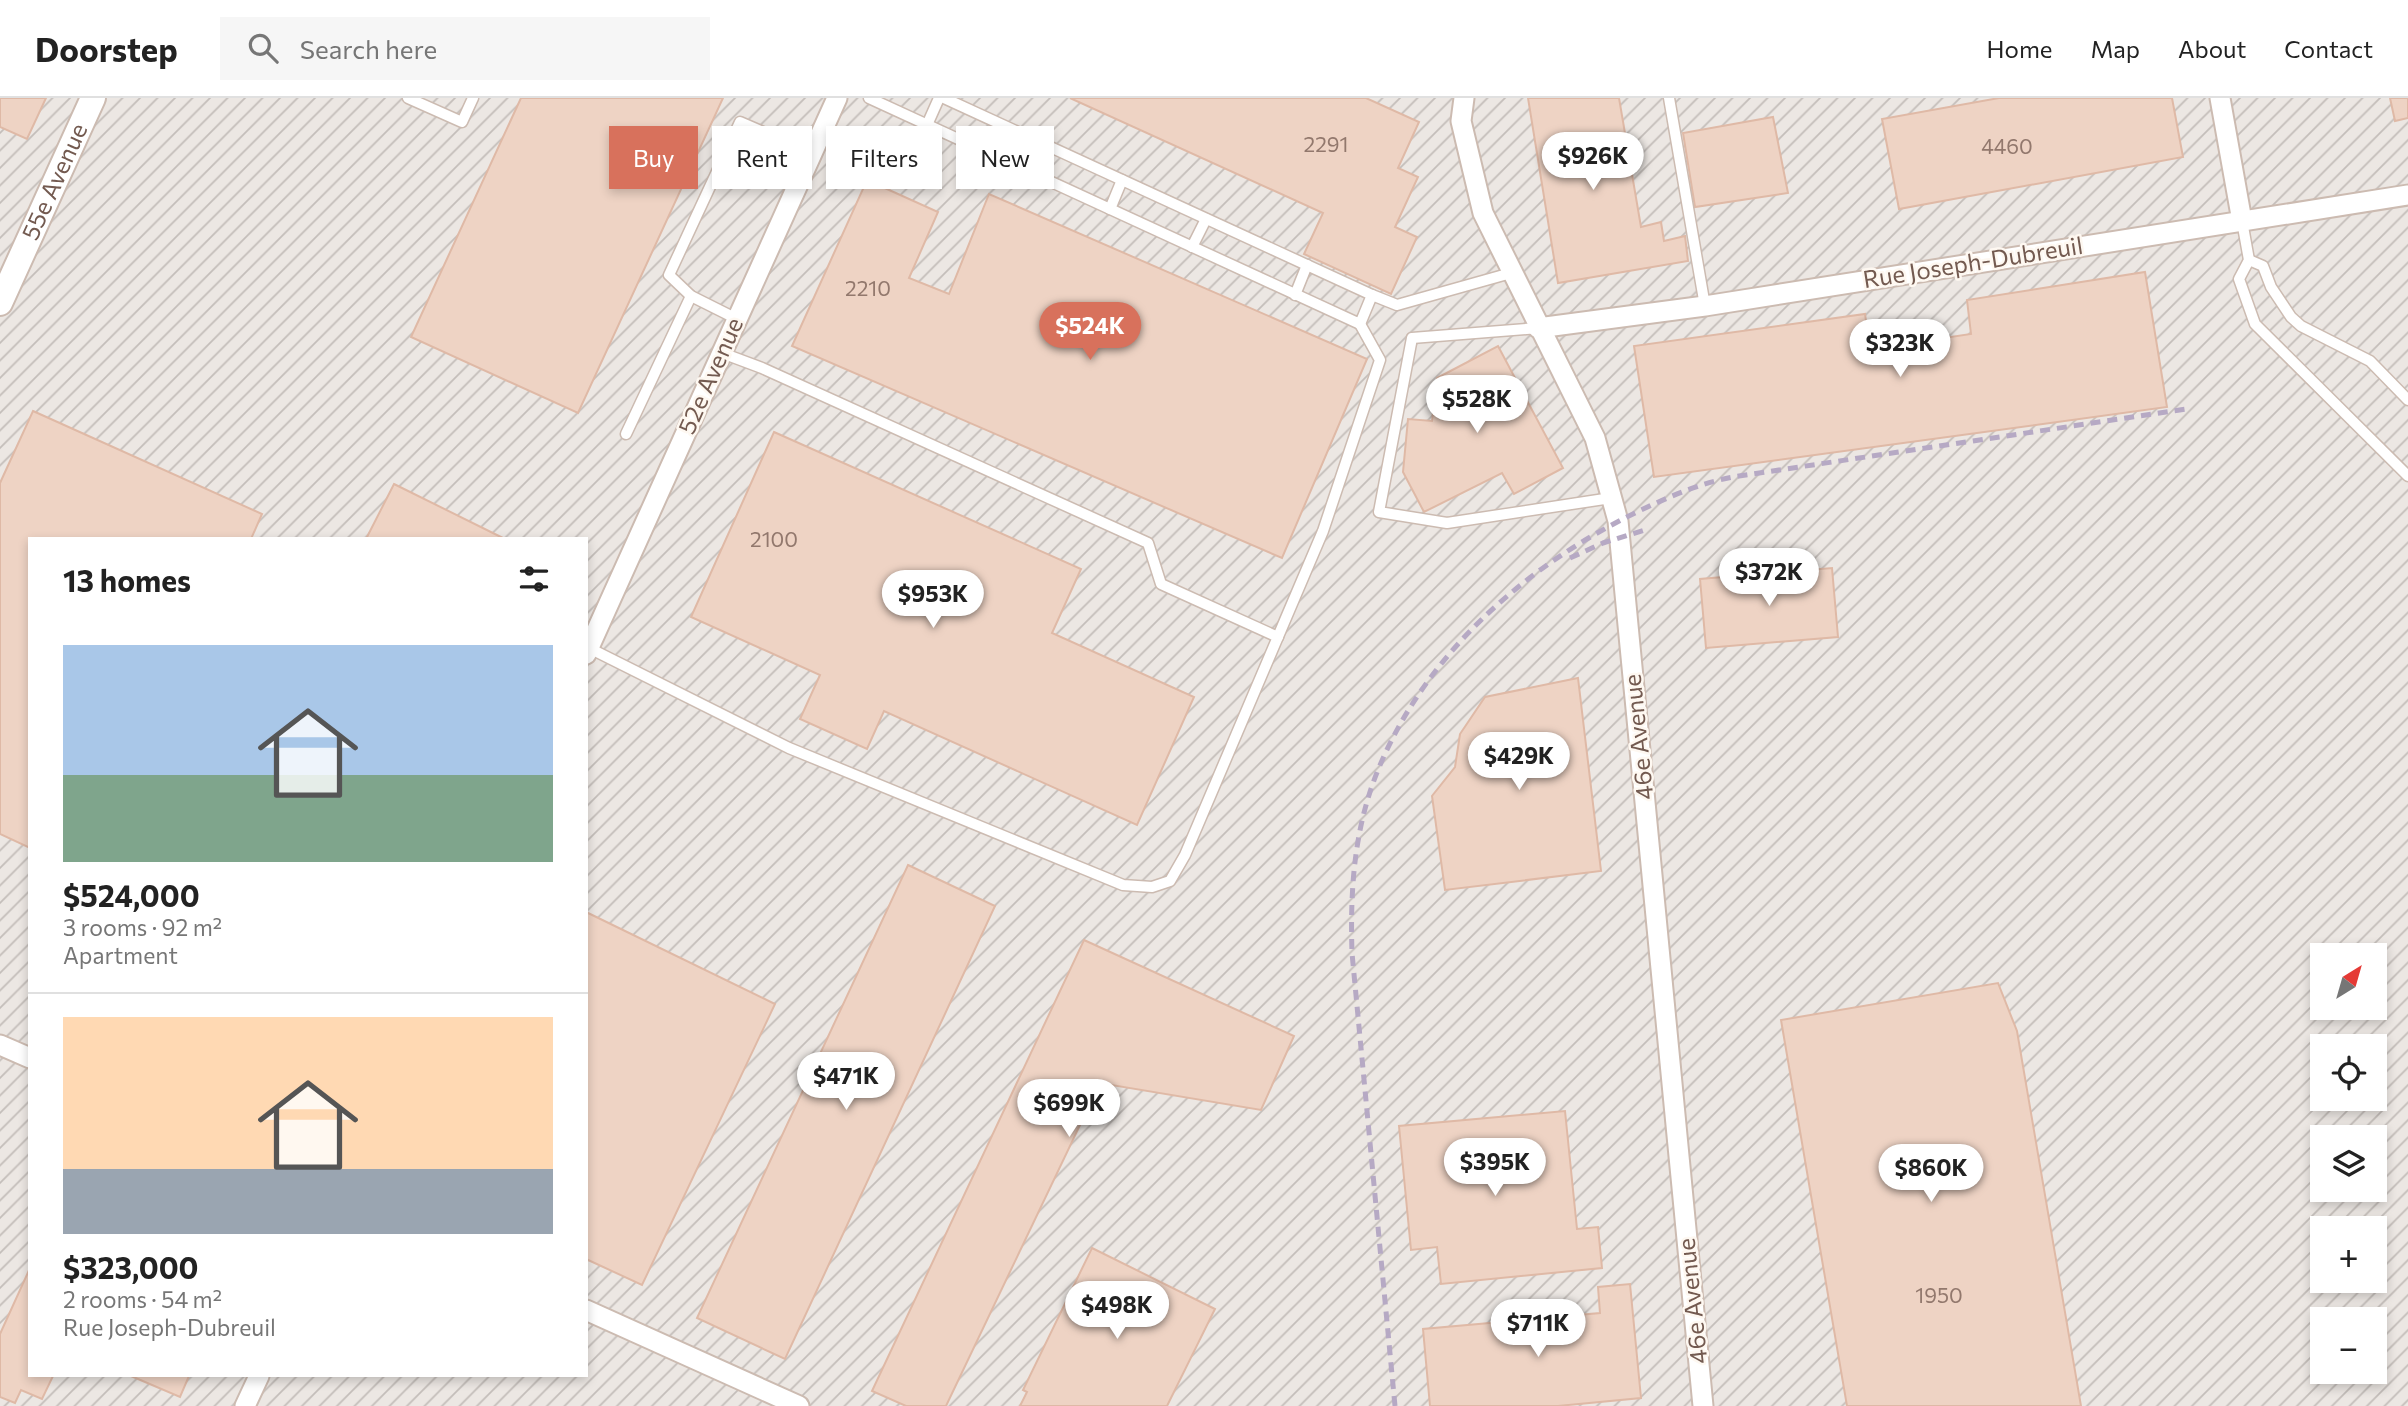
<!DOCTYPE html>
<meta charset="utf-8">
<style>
:root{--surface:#fff;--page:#f6f6f6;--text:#222;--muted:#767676;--line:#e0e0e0;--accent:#d8715c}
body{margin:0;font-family:Commissioner,sans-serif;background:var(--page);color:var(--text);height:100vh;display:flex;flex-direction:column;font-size:26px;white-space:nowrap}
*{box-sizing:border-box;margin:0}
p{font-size:23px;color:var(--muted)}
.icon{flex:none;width:38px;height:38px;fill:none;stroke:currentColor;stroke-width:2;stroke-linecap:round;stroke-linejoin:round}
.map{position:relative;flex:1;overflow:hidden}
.panel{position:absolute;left:28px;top:439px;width:560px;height:840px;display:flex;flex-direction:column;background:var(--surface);border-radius:0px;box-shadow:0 4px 10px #0003}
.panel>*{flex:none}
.guide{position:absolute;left:609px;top:28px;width:665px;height:63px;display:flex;gap:14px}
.needle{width:46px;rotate:37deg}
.fabs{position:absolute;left:2310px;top:845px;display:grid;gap:14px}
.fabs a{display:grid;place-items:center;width:77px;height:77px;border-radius:0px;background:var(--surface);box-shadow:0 4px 10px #0003;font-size:35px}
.price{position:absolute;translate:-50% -60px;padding:0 16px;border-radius:24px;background:#fff;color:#222;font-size:23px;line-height:46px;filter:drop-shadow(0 2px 4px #0008)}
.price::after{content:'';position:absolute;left:50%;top:42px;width:21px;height:16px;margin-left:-10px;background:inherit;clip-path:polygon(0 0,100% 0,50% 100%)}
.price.selected{background:var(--accent);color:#fff}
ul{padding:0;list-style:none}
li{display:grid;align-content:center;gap:14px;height:371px;padding:0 35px}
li+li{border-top:2px solid var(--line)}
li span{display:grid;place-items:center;height:217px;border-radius:0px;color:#555}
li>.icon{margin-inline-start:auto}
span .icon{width:126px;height:126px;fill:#fffc;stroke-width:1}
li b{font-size:30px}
h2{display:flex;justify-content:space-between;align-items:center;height:84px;padding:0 35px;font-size:30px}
.pill{padding:0 24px;border-radius:0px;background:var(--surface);box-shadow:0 4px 10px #0003;font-size:24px;line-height:63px}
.pill.selected{background:var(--accent);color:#fff}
header{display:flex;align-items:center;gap:42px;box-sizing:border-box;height:98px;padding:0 35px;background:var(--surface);border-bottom:2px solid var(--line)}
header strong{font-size:33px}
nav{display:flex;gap:38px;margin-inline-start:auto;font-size:24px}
.search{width:490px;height:63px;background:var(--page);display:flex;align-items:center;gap:18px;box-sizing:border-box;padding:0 24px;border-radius:0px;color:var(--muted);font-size:26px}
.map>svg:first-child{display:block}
</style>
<header>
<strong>Doorstep</strong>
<div class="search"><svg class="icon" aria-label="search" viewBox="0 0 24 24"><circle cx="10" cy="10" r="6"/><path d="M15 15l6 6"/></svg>Search here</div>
<nav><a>Home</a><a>Map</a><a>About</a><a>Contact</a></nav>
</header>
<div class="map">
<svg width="2408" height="1308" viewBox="0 0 2408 1308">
<defs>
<pattern id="industrial-furrows" width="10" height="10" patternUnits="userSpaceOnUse" patternTransform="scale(1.75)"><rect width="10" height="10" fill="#ece7e3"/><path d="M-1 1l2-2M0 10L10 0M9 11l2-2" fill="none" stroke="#c4beba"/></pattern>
</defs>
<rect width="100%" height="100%" fill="#fbf3ea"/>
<path fill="url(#industrial-furrows)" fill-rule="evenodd" d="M 0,0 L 2408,0 L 2408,1308 L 0,1308 ZM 30,441 L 586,441 L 586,1278 L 30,1278 ZM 2322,858 L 2375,858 L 2375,910 L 2322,910 ZM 2322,948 L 2375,948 L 2375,1001 L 2322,1001 ZM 2322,1040 L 2375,1040 L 2375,1092 L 2322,1092 ZM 2322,1130 L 2375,1130 L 2375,1183 L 2322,1183 ZM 2322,1222 L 2375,1222 L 2375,1274 L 2322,1274 Z"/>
<g fill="#eed3c4" stroke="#dfb9a6" stroke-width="2">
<path d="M 0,0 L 46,0 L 27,41 L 0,29 Z"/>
<path d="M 521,0 L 723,0 L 578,315 L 411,239 Z"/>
<path d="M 1070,0 L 1366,0 L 1419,24 L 1398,70 L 1418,79 L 1395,129 L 1417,139 L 1391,196 L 1304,156 L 1323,115 Z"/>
<path d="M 1528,0 L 1619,0 L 1641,129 L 1661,124 L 1664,143 L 1685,138 L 1688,163 L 1558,185 Z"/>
<path d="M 1999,0 L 2172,0 L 2183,59 L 1899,111 L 1882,21 Z"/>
<path d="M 2390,0 L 2408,0 L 2408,20 L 2395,23 Z"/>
<path d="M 1773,19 L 1788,95 L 1695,109 L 1683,35 Z"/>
<path d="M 867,82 L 938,114 L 909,180 L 949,196 L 989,96 L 1367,261 L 1282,460 L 792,248 Z"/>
<path d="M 2145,174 L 2167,309 L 1654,379 L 1634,248 L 1865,216 L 1870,251 L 1971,236 L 1967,202 Z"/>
<path d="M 1498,248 L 1563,370 L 1514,396 L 1502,375 L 1424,414 L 1403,374 L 1408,321 L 1432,323 L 1437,280 Z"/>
<path d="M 33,313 L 262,416 L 251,441 L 30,441 L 30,750 L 0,736 L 0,385 Z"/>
<path d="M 774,334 L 1081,471 L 1052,535 L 1194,599 L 1137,727 L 884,613 L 867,651 L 800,621 L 820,577 L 691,519 Z"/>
<path d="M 394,386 L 505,441 L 366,441 Z"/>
<path d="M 1832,470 L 1838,539 L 1706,550 L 1700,481 Z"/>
<path d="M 1578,580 L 1601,773 L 1445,792 L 1432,698 L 1455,669 L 1460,636 L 1485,599 Z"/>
<path d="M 908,767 L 995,808 L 785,1261 L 697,1220 Z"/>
<path d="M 586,814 L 775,906 L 642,1187 L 586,1161 Z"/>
<path d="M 1084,842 L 1294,938 L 1261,1012 L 1100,985 L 946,1308 L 906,1308 L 872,1293 Z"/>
<path d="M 1998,885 L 2017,933 L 2081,1308 L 1847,1308 L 1781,922 Z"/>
<path d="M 1565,1013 L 1577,1131 L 1598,1129 L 1602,1170 L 1441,1186 L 1437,1149 L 1411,1152 L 1399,1028 Z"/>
<path d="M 1092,1150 L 1215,1211 L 1167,1308 L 1020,1308 L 1027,1294 L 1023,1292 Z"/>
<path d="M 30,1170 L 30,1278 L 53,1278 L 42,1301 L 21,1292 L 15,1305 L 0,1299 L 0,1236 Z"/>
<path d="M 1630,1186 L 1641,1300 L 1558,1308 L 1430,1308 L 1423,1231 L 1600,1215 L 1598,1189 Z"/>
<path d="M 131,1278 L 189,1278 L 180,1299 Z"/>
</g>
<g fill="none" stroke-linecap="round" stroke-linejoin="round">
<g stroke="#ccbbb1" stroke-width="13">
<g id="service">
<path d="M 408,0 L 462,24 L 473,0"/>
<path d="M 869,0 L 1360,226 L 1372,197 L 944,0"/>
<path d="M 1669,0 L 1705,208"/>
<path d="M 927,27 L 939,0"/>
<path d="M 1027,73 L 1038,44"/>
<path d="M 1110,111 L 1122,82"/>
<path d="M 2242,123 L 2249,162 L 2239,181 L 2255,226 L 2408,378"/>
<path d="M 1192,149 L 1206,121"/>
<path d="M 2249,162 L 2263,168 L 2271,189 L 2291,219 L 2301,228 L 2370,263 L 2408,302"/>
<path d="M 1295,197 L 1307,167"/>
<path d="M 1372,197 L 1397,207 L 1511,175"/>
<path d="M 737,221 L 691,198 L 669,177 L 740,24 L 812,55"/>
<path d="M 1538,230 L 1412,240 L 1379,414 L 1447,425 L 1611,400"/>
<path d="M 722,255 L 762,270 L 1148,445 L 1161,486 L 1278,539"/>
<path d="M 626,336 L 691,198"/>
<path d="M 589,550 L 789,650 L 1123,787 L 1152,789 L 1170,783 L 1185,757 L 1323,433 L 1380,262 L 1360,226"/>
</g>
</g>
<g stroke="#ccbbb1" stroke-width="23">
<g id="minor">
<path d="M 1464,0 L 1461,23 L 1483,115 L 1595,340 L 1618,423 L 1703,1308"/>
<path d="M 2220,0 L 2242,123"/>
<path d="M 1538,230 L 1705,208 L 2408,97"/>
<path d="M 586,556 L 837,0"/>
<path d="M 0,947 L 30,960"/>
<path d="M 586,1212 L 799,1308"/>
<path d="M 245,1308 L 259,1278"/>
</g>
</g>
<g stroke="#ccbbb1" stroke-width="28">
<g id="tertiary">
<path id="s1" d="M 0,205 L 93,0"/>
</g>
</g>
<use href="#service" stroke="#fff" stroke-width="10"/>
<use href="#minor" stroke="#fff" stroke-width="19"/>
<use href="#tertiary" stroke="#fff" stroke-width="24"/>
<g stroke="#b6a9c4" stroke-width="5" stroke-dasharray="10 7" stroke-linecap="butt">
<path d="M 1570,460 L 1603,445 L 1648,431"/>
<path d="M 1395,1308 L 1352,855 C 1350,792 1354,731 1378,672 C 1425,557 1524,469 1635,415 C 1668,399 1702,384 1739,378 L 2186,311"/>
</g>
</g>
<g text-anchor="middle" stroke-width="5" stroke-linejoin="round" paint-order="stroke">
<g font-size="21" fill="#92786d">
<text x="1326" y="54">2291</text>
<text x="2007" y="56">4460</text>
<text x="868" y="198">2210</text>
<text x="774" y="449">2100</text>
<text x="1939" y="1205">1950</text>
</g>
<g font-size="24" fill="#735a50" stroke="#fef8f1">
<text dy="8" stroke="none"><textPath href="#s1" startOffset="133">55e Avenue</textPath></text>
<text transform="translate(1973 165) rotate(-9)" y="8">Rue Joseph-Dubreuil</text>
<text transform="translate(711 278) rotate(-66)" y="8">52e Avenue</text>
<text transform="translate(1639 639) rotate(-96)" y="8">46e Avenue</text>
<text transform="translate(1693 1203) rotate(-96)" y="8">46e Avenue</text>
</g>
</g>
</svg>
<div class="fabs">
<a><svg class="needle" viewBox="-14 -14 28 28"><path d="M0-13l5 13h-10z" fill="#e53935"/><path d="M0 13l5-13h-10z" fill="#767676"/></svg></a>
<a><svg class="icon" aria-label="locate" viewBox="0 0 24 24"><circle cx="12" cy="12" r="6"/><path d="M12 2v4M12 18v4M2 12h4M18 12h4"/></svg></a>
<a><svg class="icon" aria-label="layers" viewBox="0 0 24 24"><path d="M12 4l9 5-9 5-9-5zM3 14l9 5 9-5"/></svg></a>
<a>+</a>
<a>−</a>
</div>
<b class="price" style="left:1593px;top:94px">$926K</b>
<b class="price selected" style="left:1090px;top:264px">$524K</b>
<b class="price" style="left:1900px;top:281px">$323K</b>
<b class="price" style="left:1477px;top:337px">$528K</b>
<b class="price" style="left:1769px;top:510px">$372K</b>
<b class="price" style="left:933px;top:532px">$953K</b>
<b class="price" style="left:1519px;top:694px">$429K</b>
<b class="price" style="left:846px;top:1014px">$471K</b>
<b class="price" style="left:1069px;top:1041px">$699K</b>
<b class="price" style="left:1495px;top:1100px">$395K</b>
<b class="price" style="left:1931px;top:1106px">$860K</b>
<b class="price" style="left:1117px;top:1243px">$498K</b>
<b class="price" style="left:1538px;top:1261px">$711K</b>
<div class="guide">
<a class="pill selected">Buy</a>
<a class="pill">Rent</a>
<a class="pill">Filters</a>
<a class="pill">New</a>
</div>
<section class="panel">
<h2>13 homes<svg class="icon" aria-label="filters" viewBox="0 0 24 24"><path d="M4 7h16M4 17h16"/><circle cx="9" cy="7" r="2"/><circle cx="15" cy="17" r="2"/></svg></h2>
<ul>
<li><span style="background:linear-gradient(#a9c7e8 60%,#7fa58c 0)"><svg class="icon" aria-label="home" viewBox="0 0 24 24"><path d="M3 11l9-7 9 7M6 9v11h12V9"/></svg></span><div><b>$524,000</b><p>3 rooms · 92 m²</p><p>Apartment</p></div></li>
<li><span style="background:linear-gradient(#ffd9b3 70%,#9aa5b1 0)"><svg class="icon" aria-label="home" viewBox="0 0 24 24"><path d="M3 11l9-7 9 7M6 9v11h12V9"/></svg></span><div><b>$323,000</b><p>2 rooms · 54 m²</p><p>Rue Joseph-Dubreuil</p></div></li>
</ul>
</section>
</div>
